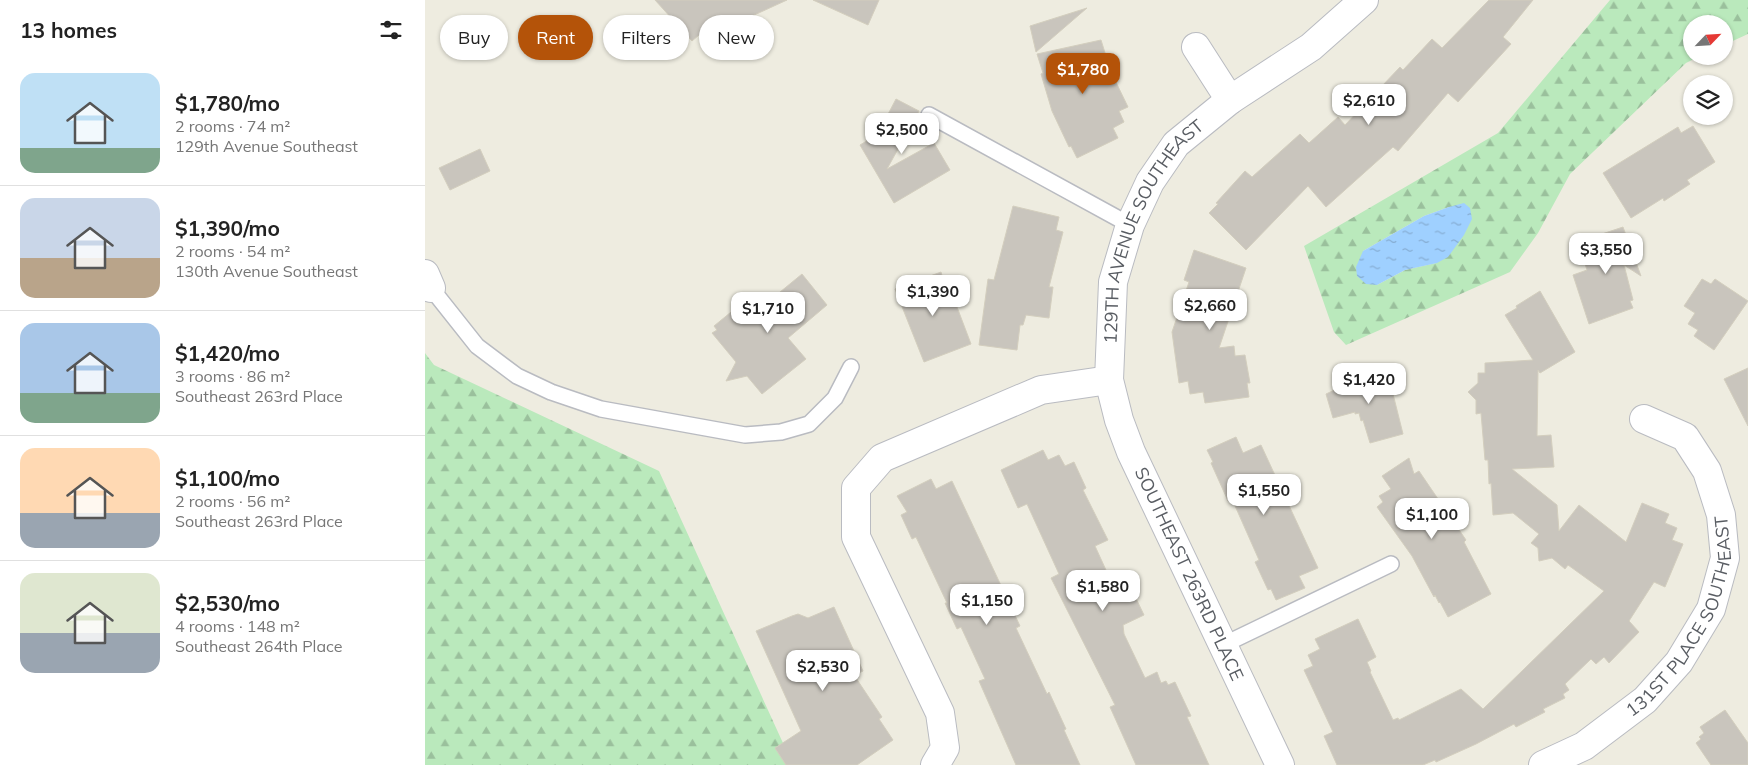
<!DOCTYPE html>
<meta charset="utf-8">
<style>
:root{--surface:#fff;--page:#f6f6f6;--text:#222;--muted:#767676;--line:#e0e0e0;--accent:#b45309}
body{margin:0;font-family:Mulish,sans-serif;background:var(--page);color:var(--text);height:100vh;display:flex;flex-direction:column;font-size:19px;white-space:nowrap}
*{box-sizing:border-box;margin:0}
p{font-size:16px;color:var(--muted)}
.icon{flex:none;width:28px;height:28px;fill:none;stroke:currentColor;stroke-width:2;stroke-linecap:round;stroke-linejoin:round}
.map{position:relative;flex:1;overflow:hidden}
.panel{display:flex;flex-direction:column;background:var(--surface);width:425px}
.panel>*{flex:none}
.banner{position:absolute;left:15px;top:15px;width:475px;height:45px;display:flex;gap:10px}
.needle{width:32px;rotate:65deg}
.controls{position:absolute;left:1258px;top:15px;display:grid;gap:10px}
.controls a{display:grid;place-items:center;width:50px;height:50px;border-radius:50%;background:var(--surface);box-shadow:0 1px 4px #0004;font-size:25px}
.price{position:absolute;translate:-50% -42px;padding:0 11px;border-radius:10px;background:#fff;color:#222;font-size:16px;line-height:32px;filter:drop-shadow(0 1px 2px #0008)}
.price::after{content:'';position:absolute;left:50%;top:30px;width:15px;height:11px;margin-left:-8px;background:inherit;clip-path:polygon(0 0,100% 0,50% 100%)}
.price.active{background:var(--accent);color:#fff}
ul{padding:0;list-style:none}
li{display:flex;align-items:center;gap:15px;height:125px;padding:0 20px}
li+li{border-top:1px solid var(--line)}
li span{display:grid;place-items:center;flex:none;width:140px;height:100px;border-radius:15px;color:#555}
li>.icon{margin-inline-start:auto}
span .icon{width:60px;height:60px;fill:#fffc;stroke-width:1}
li b{font-size:21px}
h2{display:flex;justify-content:space-between;align-items:center;height:60px;padding:0 20px;font-size:21px}
.chip{padding:0 18px;border-radius:22px;background:var(--surface);box-shadow:0 1px 4px #0004;font-size:18px;line-height:45px}
.chip.active{background:var(--accent);color:#fff}
main{display:flex;flex:1;min-height:0}
.map>svg:first-child{display:block}
</style>
<main>
<section class="panel">
<h2>13 homes<svg class="icon" aria-label="filters" viewBox="0 0 24 24"><path d="M4 7h16M4 17h16"/><circle cx="9" cy="7" r="2"/><circle cx="15" cy="17" r="2"/></svg></h2>
<ul>
<li><span style="background:linear-gradient(#bfe0f5 75%,#7fa58c 0)"><svg class="icon" aria-label="home" viewBox="0 0 24 24"><path d="M3 11l9-7 9 7M6 9v11h12V9"/></svg></span><div><b>$1,780/mo</b><p>2 rooms · 74 m²</p><p>129th Avenue Southeast</p></div></li>
<li><span style="background:linear-gradient(#c9d6e8 60%,#b9a48a 0)"><svg class="icon" aria-label="home" viewBox="0 0 24 24"><path d="M3 11l9-7 9 7M6 9v11h12V9"/></svg></span><div><b>$1,390/mo</b><p>2 rooms · 54 m²</p><p>130th Avenue Southeast</p></div></li>
<li><span style="background:linear-gradient(#a9c7e8 70%,#7fa58c 0)"><svg class="icon" aria-label="home" viewBox="0 0 24 24"><path d="M3 11l9-7 9 7M6 9v11h12V9"/></svg></span><div><b>$1,420/mo</b><p>3 rooms · 86 m²</p><p>Southeast 263rd Place</p></div></li>
<li><span style="background:linear-gradient(#ffd9b3 65%,#9aa5b1 0)"><svg class="icon" aria-label="home" viewBox="0 0 24 24"><path d="M3 11l9-7 9 7M6 9v11h12V9"/></svg></span><div><b>$1,100/mo</b><p>2 rooms · 56 m²</p><p>Southeast 263rd Place</p></div></li>
<li><span style="background:linear-gradient(#dfe7d0 60%,#9aa5b1 0)"><svg class="icon" aria-label="home" viewBox="0 0 24 24"><path d="M3 11l9-7 9 7M6 9v11h12V9"/></svg></span><div><b>$2,530/mo</b><p>4 rooms · 148 m²</p><p>Southeast 264th Place</p></div></li>
</ul>
</section>
<div class="map">
<svg width="1323" height="765" viewBox="0 0 1323 765">
<defs>
<pattern id="forest-firs" width="22" height="20" patternUnits="userSpaceOnUse" patternTransform="scale(1.25)"><rect width="22" height="20" fill="#bae9bc"/><path d="M5 1l3.5 6h-7zM16 11l3.5 6h-7z" fill="#9ac09c"/></pattern>
<pattern id="water-ripples" width="26" height="14" patternUnits="userSpaceOnUse" patternTransform="scale(1.25)"><rect width="26" height="14" fill="#9fd0ff"/><path d="M2 4q2-2 4 0t4 0M15 11q2-2 4 0t4 0" fill="none" stroke="#85acd2"/></pattern>
</defs>
<rect width="100%" height="100%" fill="#eeece0"/>
<g fill="url(#forest-firs)" fill-rule="evenodd">
<path d="M 1185,0 L 1323,0 L 1323,34 L 1299,45 L 1299,24 L 1266,24 L 1266,56 L 1275,56 L 1261,63 L 1145,174 L 1113,233 L 1085,272 L 921,345 L 909,332 L 879,246 L 1073,133 ZM 1024,207 L 1011,263 L 980,270 L 952,285 L 938,251 L 999,216 Z"/>
<path d="M 0,353 L 9,365 L 234,471 L 368,765 L 0,765 Z"/>
</g>
<path fill="url(#water-ripples)" d="M 1039,203 L 1045,208 L 1047,219 L 1039,235 L 1023,257 L 1012,263 L 980,270 L 952,285 L 941,284 L 932,276 L 931,267 L 938,251 L 999,216 L 1024,207 Z"/>
<g fill="#c9c5bd" stroke="#d3cebe">
<path d="M 230,0 L 362,0 L 301,28 L 295,17 L 267,41 Z"/>
<path d="M 388,0 L 454,0 L 443,25 Z"/>
<path d="M 1064,0 L 1108,0 L 1078,37 L 1086,44 L 1033,102 L 1023,93 L 973,151 L 968,147 L 901,207 L 883,186 L 821,250 L 784,213 L 793,204 L 791,203 L 820,171 L 827,177 L 875,134 L 884,143 L 913,117 L 920,125 L 975,67 L 978,70 L 1007,39 L 1017,48 Z"/>
<path d="M 662,8 L 611,52 L 605,26 Z"/>
<path d="M 676,40 L 686,72 L 703,107 L 694,111 L 699,122 L 688,128 L 693,138 L 652,158 L 646,146 L 644,147 L 627,111 L 616,74 L 618,73 L 612,54 Z"/>
<path d="M 471,99 L 494,111 L 462,169 L 509,143 L 525,170 L 469,203 L 435,145 L 450,136 L 445,127 L 461,118 Z"/>
<path d="M 1268,126 L 1290,162 L 1262,180 L 1265,184 L 1239,201 L 1238,198 L 1206,218 L 1178,173 L 1253,127 L 1256,133 Z"/>
<path d="M 55,149 L 65,171 L 25,190 L 14,168 Z"/>
<path d="M 588,206 L 634,217 L 631,230 L 638,232 L 624,287 L 628,287 L 624,318 L 601,315 L 598,325 L 595,325 L 592,350 L 554,345 L 563,279 L 569,280 Z"/>
<path d="M 1198,227 L 1216,276 L 1199,265 L 1208,300 L 1205,301 L 1208,308 L 1164,324 L 1148,275 L 1162,270 L 1153,242 Z"/>
<path d="M 769,250 L 821,268 L 794,348 L 809,346 L 810,356 L 820,355 L 825,383 L 822,383 L 824,397 L 780,403 L 778,392 L 765,394 L 763,381 L 754,383 L 747,332 L 764,282 L 759,280 Z"/>
<path d="M 516,272 L 518,279 L 521,278 L 546,344 L 499,362 L 470,289 Z"/>
<path d="M 377,274 L 402,305 L 363,338 L 381,359 L 337,394 L 322,376 L 301,381 L 311,362 L 287,333 L 292,330 L 289,326 L 328,294 L 338,306 Z"/>
<path d="M 1277,279 L 1286,284 L 1290,279 L 1323,301 L 1289,350 L 1269,336 L 1273,330 L 1263,324 L 1270,313 L 1259,306 Z"/>
<path d="M 1115,291 L 1150,352 L 1115,373 L 1113,370 L 1112,436 L 1126,435 L 1129,467 L 1087,469 L 1132,505 L 1134,531 L 1154,505 L 1201,542 L 1217,503 L 1244,514 L 1240,523 L 1252,528 L 1247,540 L 1258,544 L 1240,587 L 1229,582 L 1204,621 L 1214,632 L 1184,663 L 1179,657 L 1171,664 L 1166,659 L 1140,684 L 1144,690 L 1138,694 L 1140,698 L 1118,709 L 1120,712 L 1091,727 L 1089,724 L 1051,744 L 1011,762 L 1010,760 L 998,765 L 912,765 L 899,736 L 908,732 L 879,670 L 888,666 L 883,655 L 895,649 L 890,639 L 933,619 L 951,657 L 942,662 L 946,671 L 945,672 L 968,720 L 973,718 L 974,720 L 1036,689 L 1058,709 L 1179,591 L 1143,565 L 1140,569 L 1127,558 L 1114,561 L 1113,548 L 1106,543 L 1114,534 L 1088,513 L 1068,515 L 1066,483 L 1064,484 L 1063,460 L 1060,460 L 1056,413 L 1051,414 L 1051,400 L 1043,392 L 1053,383 L 1053,373 L 1060,373 L 1060,363 L 1108,360 L 1080,315 L 1092,308 L 1091,306 Z"/>
<path d="M 1323,368 L 1323,426 L 1299,379 Z"/>
<path d="M 962,370 L 978,434 L 945,443 L 938,420 L 936,421 L 934,413 L 930,414 L 930,412 L 908,418 L 901,394 L 931,380 L 931,378 Z"/>
<path d="M 811,437 L 818,453 L 836,445 L 893,568 L 874,576 L 880,588 L 851,600 L 846,589 L 843,590 L 830,562 L 834,560 L 807,499 L 803,501 L 786,463 L 788,462 L 782,450 Z"/>
<path d="M 618,450 L 623,460 L 634,455 L 640,466 L 649,462 L 661,488 L 658,490 L 683,540 L 670,546 L 691,592 L 705,586 L 719,615 L 698,625 L 699,634 L 720,678 L 732,672 L 736,683 L 741,681 L 743,685 L 750,682 L 766,716 L 762,717 L 784,765 L 711,765 L 685,707 L 690,705 L 626,578 L 634,574 L 602,504 L 593,508 L 576,470 Z"/>
<path d="M 984,458 L 989,474 L 994,471 L 1041,540 L 1039,542 L 1066,594 L 1023,617 L 1015,602 L 1014,603 L 1010,595 L 1009,597 L 987,556 L 952,507 L 958,502 L 954,496 L 966,489 L 957,476 Z"/>
<path d="M 506,479 L 511,489 L 527,481 L 595,626 L 591,628 L 622,694 L 624,692 L 641,729 L 639,730 L 655,765 L 591,765 L 554,681 L 560,679 L 536,627 L 532,629 L 520,603 L 522,603 L 491,537 L 487,539 L 476,515 L 482,512 L 472,496 Z"/>
<path d="M 409,607 L 438,671 L 429,675 L 457,717 L 454,719 L 468,740 L 432,765 L 361,765 L 350,748 L 376,731 L 331,631 L 367,616 L 373,614 L 383,618 Z"/>
<path d="M 1300,710 L 1323,743 L 1323,765 L 1286,765 L 1271,743 L 1276,739 L 1274,737 L 1279,733 L 1275,727 Z"/>
</g>
<g fill="none" stroke-linecap="round" stroke-linejoin="round">
<g stroke="#b9bbc1" stroke-width="18">
<g id="service">
<path d="M 504,115 L 705,225"/>
<path d="M 6,288 L 52,346 L 92,376 L 126,392 L 176,409 L 320,435 L 356,432 L 384,424 L 410,398 L 426,367"/>
<path d="M 798,645 L 966,564"/>
</g>
</g>
<g stroke="#b9bbc1" stroke-width="30">
<g id="minor">
<path d="M 771,47 L 805,100"/>
<path d="M 0,274 L 6,288"/>
<path d="M 510,765 L 520,748 L 515,713 L 431,537 L 431,488 L 457,458 L 616,390 L 684,380"/>
<path id="s1" d="M 855,765 L 706,452 L 694,420 L 684,380 L 688,282 L 705,225 L 725,182 L 751,144 L 805,100 L 886,47 L 939,0"/>
<path id="s2" d="M 1118,765 L 1159,746 L 1220,700 L 1254,662 L 1286,609 L 1300,558 L 1296,515 L 1282,471 L 1260,437 L 1219,419"/>
</g>
</g>
<use href="#service" stroke="#fff" stroke-width="15"/>
<use href="#minor" stroke="#fff" stroke-width="28"/>
</g>
<g text-anchor="middle" stroke-width="4" stroke-linejoin="round" paint-order="stroke">
<g font-size="18" fill="#595d63" stroke="#fff">
<text dy="6" stroke="none"><textPath href="#s1" startOffset="582">129TH AVENUE SOUTHEAST</textPath></text>
<text transform="translate(764 574) rotate(65)" y="6">SOUTHEAST 263RD PLACE</text>
<text dy="6" stroke="none"><textPath href="#s2" startOffset="215">131ST PLACE SOUTHEAST</textPath></text>
</g>
</g>
</svg>
<div class="controls">
<a><svg class="needle" viewBox="-14 -14 28 28"><path d="M0-13l5 13h-10z" fill="#e53935"/><path d="M0 13l5-13h-10z" fill="#767676"/></svg></a>
<a><svg class="icon" aria-label="layers" viewBox="0 0 24 24"><path d="M12 4l9 5-9 5-9-5zM3 14l9 5 9-5"/></svg></a>
</div>
<b class="price active" style="left:658px;top:95px">$1,780</b>
<b class="price" style="left:944px;top:126px">$2,610</b>
<b class="price" style="left:477px;top:155px">$2,500</b>
<b class="price" style="left:1181px;top:275px">$3,550</b>
<b class="price" style="left:508px;top:317px">$1,390</b>
<b class="price" style="left:785px;top:331px">$2,660</b>
<b class="price" style="left:343px;top:334px">$1,710</b>
<b class="price" style="left:944px;top:405px">$1,420</b>
<b class="price" style="left:839px;top:516px">$1,550</b>
<b class="price" style="left:1007px;top:540px">$1,100</b>
<b class="price" style="left:678px;top:612px">$1,580</b>
<b class="price" style="left:562px;top:626px">$1,150</b>
<b class="price" style="left:398px;top:692px">$2,530</b>
<div class="banner">
<a class="chip">Buy</a>
<a class="chip active">Rent</a>
<a class="chip">Filters</a>
<a class="chip">New</a>
</div>
</div>
</main>
